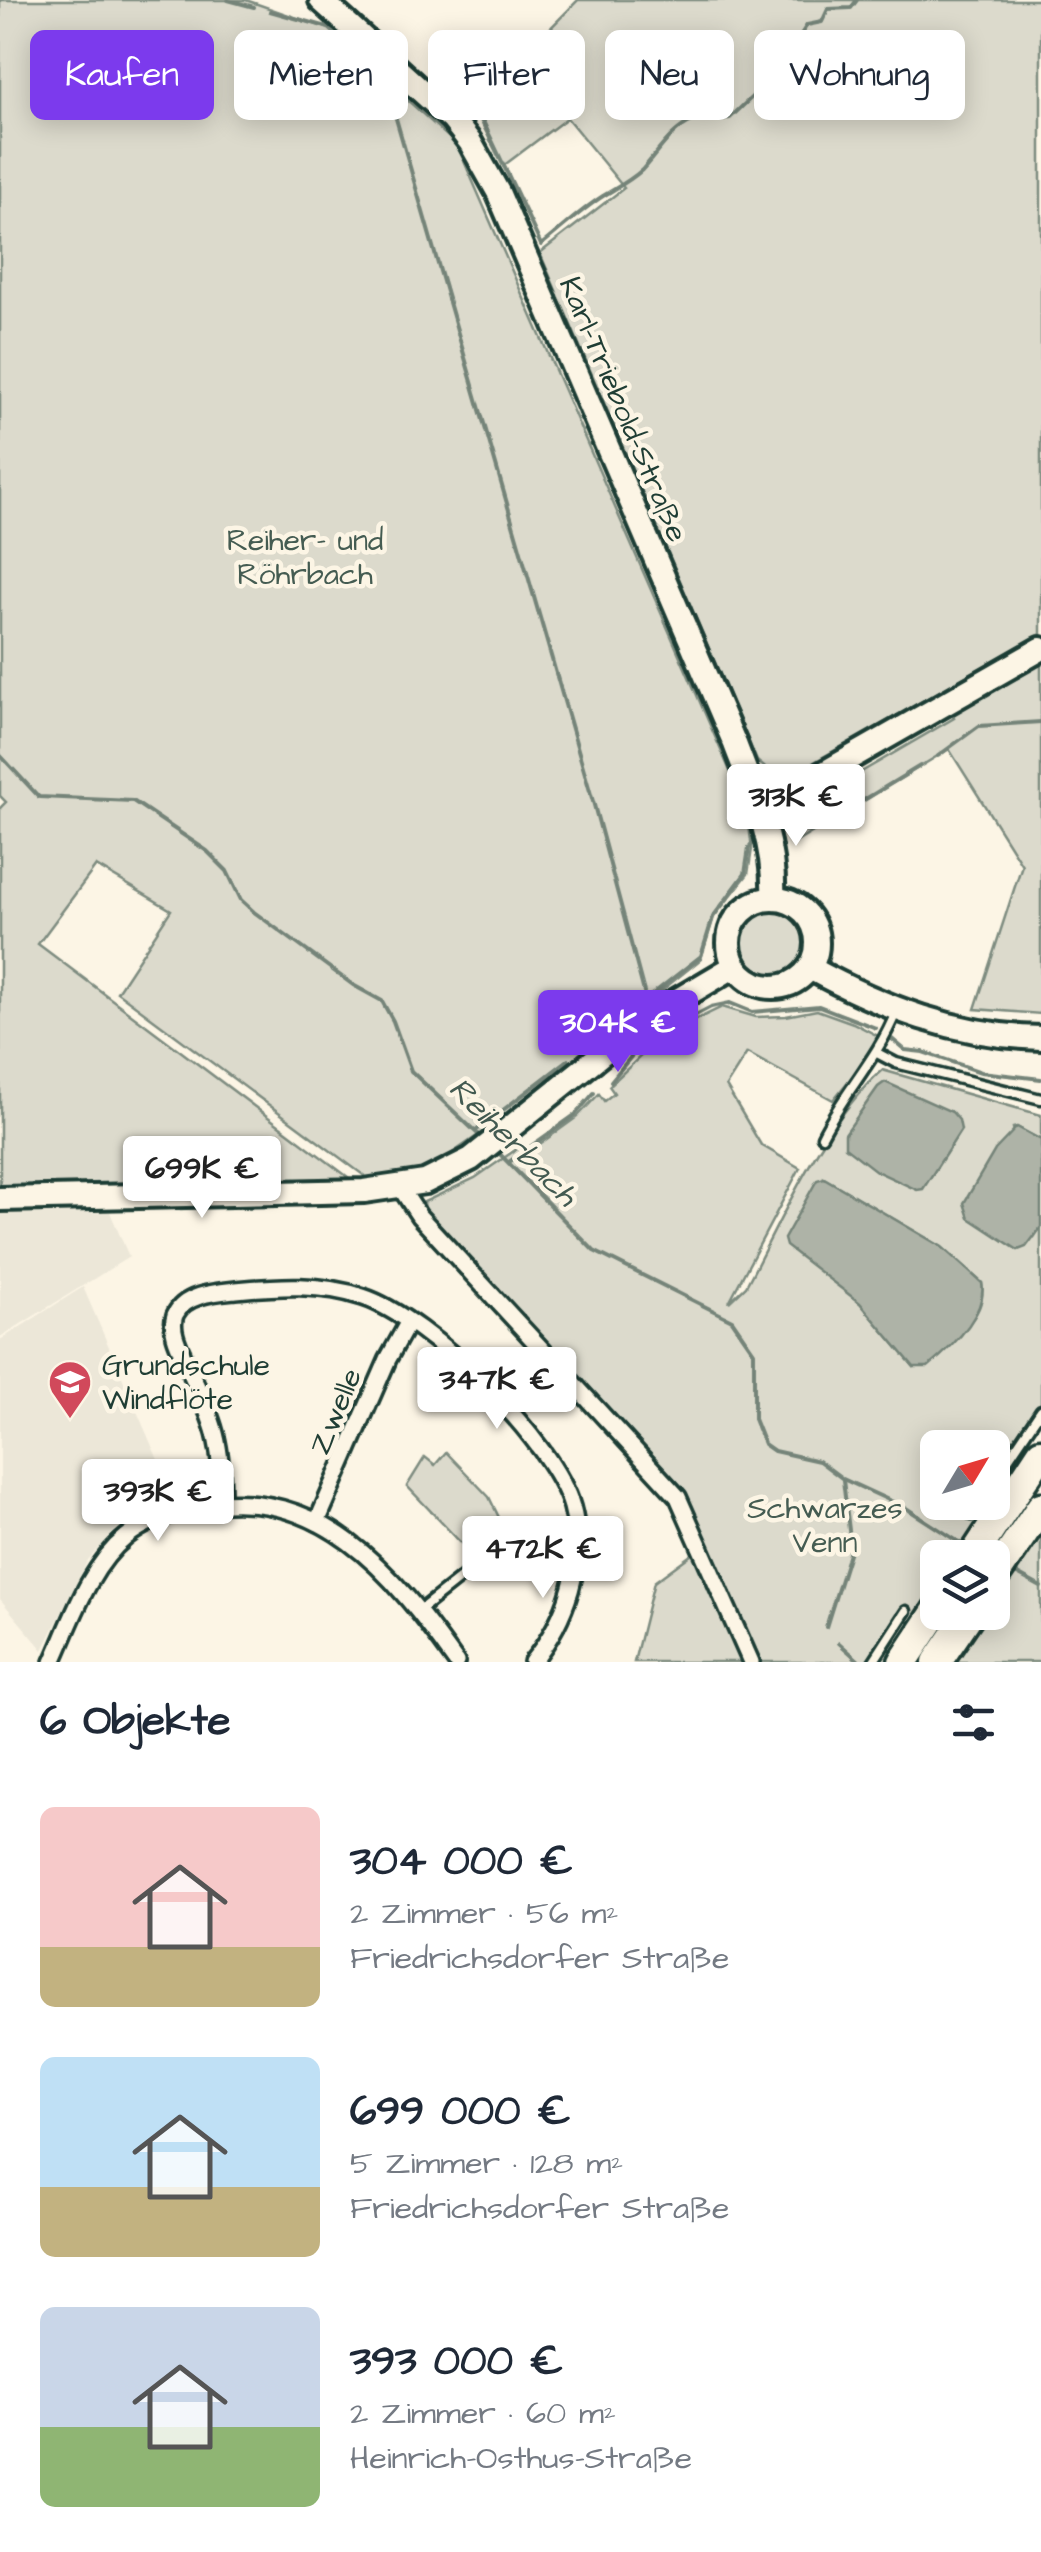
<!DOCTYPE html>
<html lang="de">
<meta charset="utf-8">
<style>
:root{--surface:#fff;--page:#f6f6f7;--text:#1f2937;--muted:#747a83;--accent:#7c3aed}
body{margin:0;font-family:"Architects Daughter",sans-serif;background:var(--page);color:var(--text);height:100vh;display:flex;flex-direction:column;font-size:38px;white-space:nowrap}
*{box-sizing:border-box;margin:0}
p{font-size:32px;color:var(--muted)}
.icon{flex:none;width:55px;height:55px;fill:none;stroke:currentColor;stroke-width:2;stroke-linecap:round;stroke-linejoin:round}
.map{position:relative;height:1662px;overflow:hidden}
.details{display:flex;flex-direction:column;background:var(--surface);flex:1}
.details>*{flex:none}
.guide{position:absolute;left:30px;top:30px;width:982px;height:90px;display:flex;gap:20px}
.needle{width:65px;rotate:52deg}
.tools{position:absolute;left:920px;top:1430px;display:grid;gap:20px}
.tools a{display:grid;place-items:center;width:90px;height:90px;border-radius:15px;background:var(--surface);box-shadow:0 5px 25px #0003;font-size:50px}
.price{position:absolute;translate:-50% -85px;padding:0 22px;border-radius:10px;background:#fff;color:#222;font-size:32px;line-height:65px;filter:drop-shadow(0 2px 5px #0008)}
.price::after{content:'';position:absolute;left:50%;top:60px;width:30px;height:22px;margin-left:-15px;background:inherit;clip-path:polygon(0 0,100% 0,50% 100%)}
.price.on{background:var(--accent);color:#fff}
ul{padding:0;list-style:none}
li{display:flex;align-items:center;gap:30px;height:250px;padding:0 40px}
li span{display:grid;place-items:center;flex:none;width:280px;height:200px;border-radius:15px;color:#555}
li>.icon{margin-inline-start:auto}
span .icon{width:120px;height:120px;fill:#fffc;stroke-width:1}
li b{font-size:42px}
h2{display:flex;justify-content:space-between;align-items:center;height:120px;padding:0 40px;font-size:42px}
.chip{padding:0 35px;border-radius:15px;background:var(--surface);box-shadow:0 5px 25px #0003;font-size:35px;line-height:90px}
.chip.on{background:var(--accent);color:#fff}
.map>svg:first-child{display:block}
</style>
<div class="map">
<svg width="1041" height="1662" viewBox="0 0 1041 1662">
<rect width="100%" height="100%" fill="#fcf5e5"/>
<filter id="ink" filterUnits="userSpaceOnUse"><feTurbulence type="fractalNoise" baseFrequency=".01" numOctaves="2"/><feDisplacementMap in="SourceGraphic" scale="20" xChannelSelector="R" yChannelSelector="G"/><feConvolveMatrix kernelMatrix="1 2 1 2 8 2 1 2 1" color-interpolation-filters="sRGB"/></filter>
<g filter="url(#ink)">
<g fill="#ece7d8">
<path d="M 110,1212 L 129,1257 L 0,1337 L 0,1213 Z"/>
<path d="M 83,1287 L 175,1499 L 138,1514 L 117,1528 L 88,1560 L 43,1650 L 0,1599 L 0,1340 Z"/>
</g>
<g fill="#dcdacc" stroke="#7e8c80" stroke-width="2.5" fill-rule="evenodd">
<path d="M 0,0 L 246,0 L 329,29 L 457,145 L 747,810 L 752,849 L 748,874 L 714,917 L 701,959 L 500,1120 L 438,1163 L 412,1175 L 370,1180 L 117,992 L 171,910 L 96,866 L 38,944 L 356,1183 L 0,1186 L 0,808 L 6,802 L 0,796 Z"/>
<path d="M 578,0 L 1041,0 L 1041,634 L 791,775 L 770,772 L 757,761 L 540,253 L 624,188 L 567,118 L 503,166 L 480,120 L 470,110 Z"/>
<path d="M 1041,663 L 1041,1014 L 975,1009 L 1022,865 L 949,749 L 795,843 C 797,811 810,799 836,782 L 839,785 L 954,718 L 952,715 Z"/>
<circle cx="773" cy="944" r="37"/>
<path d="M 722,1007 L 756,1017 L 786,1016 L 817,1010 L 853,1023 L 880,1037 L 875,1048 L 833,1100 L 747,1053 L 726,1086 L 761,1145 L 800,1168 L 729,1302 L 746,1286 C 784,1215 822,1124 882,1070 L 1041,1115 L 1041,1140 L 1017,1127 L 1013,1128 L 1035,1236 L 1041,1227 L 1041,1404 L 993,1477 L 992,1448 L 938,1448 L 938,1502 L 992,1502 L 993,1492 L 1041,1527 L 1041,1662 L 761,1662 L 683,1488 L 425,1211 L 424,1202 L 475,1178 L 524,1144 L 530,1151 L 577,1117 L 599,1094 L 604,1101 L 614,1093 L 609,1086 L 662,1036 ZM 824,1178 L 942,1247 L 982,1283 C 989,1322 940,1348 914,1367 L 860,1303 L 826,1275 ZM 938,1558 L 992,1558 L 992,1612 L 938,1612 Z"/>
<path d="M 446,1452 L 489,1497 L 509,1538 L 479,1562 L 407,1486 L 425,1457 L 435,1465 Z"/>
<path d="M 695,1552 L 743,1662 L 634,1662 L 654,1582 Z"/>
</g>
<g fill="#aeb3a7" stroke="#758479" stroke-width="2.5">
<path d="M 885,1082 L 952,1112 L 959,1120 L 961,1130 L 923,1189 L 917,1190 L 876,1171 L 845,1147 L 845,1134 L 878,1087 Z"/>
<path d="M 1017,1127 L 1041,1140 L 1041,1227 L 1026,1247 L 1018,1250 L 969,1218 L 964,1203 L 995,1150 Z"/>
<path d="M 824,1178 L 942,1247 L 982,1283 C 987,1315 950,1349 928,1367 L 914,1367 L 860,1303 L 786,1246 L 784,1239 L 817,1180 Z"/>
</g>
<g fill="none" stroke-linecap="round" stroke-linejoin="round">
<g stroke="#758479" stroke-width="4">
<path d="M 228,0 L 254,7"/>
<path d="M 270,11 L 334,29 L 368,58"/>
<path d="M 382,70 L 594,805 L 644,992"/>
<path d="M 408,94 L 438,121"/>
<path d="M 473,109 L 482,119 L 541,245 C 561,229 581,210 603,196 C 616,188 630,181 642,170 C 658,153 670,131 692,121 C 705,114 717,123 730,118 L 774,76 L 807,25 L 822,22 L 828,9 L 851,8 L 857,0"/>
<path d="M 0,755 L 39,797 L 133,801 L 207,851 L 227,871 L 241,900 L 254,912 L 353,985 L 382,1001 L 393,1021 L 411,1071 L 481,1137"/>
<path d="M 938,756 L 979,726 L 1041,722"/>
<path d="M 793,829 L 811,832 L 920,766"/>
<path d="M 892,1039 L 905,1050 L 923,1052 L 981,1072 L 1041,1079"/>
<path d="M 584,1048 L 701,956 L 713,917 L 745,874 L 749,848 L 753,843"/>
<path d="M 611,1081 L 635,1052 L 661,1033 L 711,1007 L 730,1003 L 752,1012 L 819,1006 L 876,1028"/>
<path d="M 477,1130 L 568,1060"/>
<path d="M 496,1150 L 594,1251 L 732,1320 L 754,1352 L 754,1419 L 764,1444 L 774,1451 L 819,1461 L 843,1479 L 906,1508 L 968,1548"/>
<path d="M 509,1162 L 575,1115 L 594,1093"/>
<path d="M 1010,1570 L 1041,1587"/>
<path d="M 826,1627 L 851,1547 L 843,1480"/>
<path d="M 839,1643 L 858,1660"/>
</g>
<g stroke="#1f3d34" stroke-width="15">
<g id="lane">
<path d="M 877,1053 L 896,1063 L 1041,1099"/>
<path d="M 822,1136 C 844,1092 878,1058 896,1012"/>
<path d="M 992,1483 L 1041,1410"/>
<path d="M 972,1515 L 980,1502"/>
<path d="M 420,1610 L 482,1561"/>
<path d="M 873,1662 L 906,1611"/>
</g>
</g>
<g stroke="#1f3d34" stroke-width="22">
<g id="street">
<path d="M 400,1187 L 419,1216 L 678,1497 L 751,1662"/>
<path d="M 222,1502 C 222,1433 211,1418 184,1358 C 178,1345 170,1329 175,1315 C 184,1294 217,1292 236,1290 C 279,1286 321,1283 363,1297 C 428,1318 554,1441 572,1507 C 587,1562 566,1620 532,1662"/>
<path d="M 317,1522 L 388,1359 L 408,1323"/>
<path d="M 53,1662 C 72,1620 89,1567 126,1537 C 146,1521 173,1512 197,1507 C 318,1481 394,1574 456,1662"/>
</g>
</g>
<g stroke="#1f3d34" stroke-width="30">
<g id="secondary">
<path d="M 321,0 L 452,119 L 470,142 L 498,192 L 735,744 C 754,794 776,844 773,899"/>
<path d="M 759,806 L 780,798 L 1041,649"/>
<circle cx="773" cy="943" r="44"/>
<path d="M 810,968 C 883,1008 957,1036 1041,1038"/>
<path d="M 0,1199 L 364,1191 L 425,1182 L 471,1159 L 644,1020 L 735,966"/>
</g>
</g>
<g stroke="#1f3d34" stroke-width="35">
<g id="highway">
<path d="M 972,1558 L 1041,1453"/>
<path d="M 992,1580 L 1041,1507"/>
<path d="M 903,1662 L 938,1609"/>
<path d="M 937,1662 L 971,1612"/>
</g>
</g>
<use href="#lane" stroke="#fcf5e5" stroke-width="8"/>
<use href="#street" stroke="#fcf5e5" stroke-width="15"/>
<use href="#secondary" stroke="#fcf5e5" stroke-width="22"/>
<use href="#highway" stroke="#fcf5e5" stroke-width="28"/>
</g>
</g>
<defs>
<g id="school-pin" transform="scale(2.25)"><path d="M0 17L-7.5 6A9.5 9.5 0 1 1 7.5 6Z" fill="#d1495b" stroke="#fcf5e5"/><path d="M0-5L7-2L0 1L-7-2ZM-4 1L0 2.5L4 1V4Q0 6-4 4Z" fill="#fff"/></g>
</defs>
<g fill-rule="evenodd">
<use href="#school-pin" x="70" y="1382"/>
</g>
<g text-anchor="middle" stroke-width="9" stroke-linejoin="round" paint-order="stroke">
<g font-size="30" fill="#1f3d34" stroke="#fcf5e5">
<text transform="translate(624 409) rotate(67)" y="10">Karl-Triebold-Straße</text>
<text transform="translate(335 1411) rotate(-67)" y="10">Zwelle</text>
</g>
<g font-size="30" fill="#455c52" stroke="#fcf5e5">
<text x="305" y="550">Reiher- und<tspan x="305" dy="34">Röhrbach</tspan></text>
<text x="825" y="1518">Schwarzes<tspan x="825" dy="34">Venn</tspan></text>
</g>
<g font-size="30" fill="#1f3d34" stroke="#fcf5e5" text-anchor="start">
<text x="102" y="1375">Grundschule<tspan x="102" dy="34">Windflöte</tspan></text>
</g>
<g font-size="32" font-style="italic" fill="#435a51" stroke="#fcf5e5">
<text transform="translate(514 1141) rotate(45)" y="11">Reiherbach</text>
</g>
</g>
</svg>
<div class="tools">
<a><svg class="needle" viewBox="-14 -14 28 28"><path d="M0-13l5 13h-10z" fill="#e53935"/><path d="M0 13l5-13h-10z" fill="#747a83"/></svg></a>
<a><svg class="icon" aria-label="layers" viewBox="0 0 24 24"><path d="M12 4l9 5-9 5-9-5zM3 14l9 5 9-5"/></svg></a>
</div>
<b class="price" style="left:796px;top:849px">313K €</b>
<b class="price on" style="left:618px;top:1075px">304K €</b>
<b class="price" style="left:202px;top:1221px">699K €</b>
<b class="price" style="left:497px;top:1432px">347K €</b>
<b class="price" style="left:158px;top:1544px">393K €</b>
<b class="price" style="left:543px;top:1601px">472K €</b>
<div class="guide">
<a class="chip on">Kaufen</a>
<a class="chip">Mieten</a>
<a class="chip">Filter</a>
<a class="chip">Neu</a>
<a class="chip">Wohnung</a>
</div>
</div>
<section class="details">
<h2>6 Objekte<svg class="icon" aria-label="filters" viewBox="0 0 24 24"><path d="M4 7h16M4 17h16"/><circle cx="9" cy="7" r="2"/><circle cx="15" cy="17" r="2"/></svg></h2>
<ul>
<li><span style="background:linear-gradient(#f6c9c9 70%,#c2b280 0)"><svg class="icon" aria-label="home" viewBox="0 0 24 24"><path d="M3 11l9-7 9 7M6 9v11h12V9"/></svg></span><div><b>304 000 €</b><p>2 Zimmer · 56 m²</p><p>Friedrichsdorfer Straße</p></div></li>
<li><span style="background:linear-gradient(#bfe0f5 65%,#c2b280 0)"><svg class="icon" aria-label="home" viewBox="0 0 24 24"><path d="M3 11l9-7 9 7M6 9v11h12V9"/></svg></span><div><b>699 000 €</b><p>5 Zimmer · 128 m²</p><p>Friedrichsdorfer Straße</p></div></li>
<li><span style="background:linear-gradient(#c9d6e8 60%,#8fb573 0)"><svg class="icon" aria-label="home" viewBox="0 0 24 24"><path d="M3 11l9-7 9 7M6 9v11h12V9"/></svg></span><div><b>393 000 €</b><p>2 Zimmer · 60 m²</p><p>Heinrich-Osthus-Straße</p></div></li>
</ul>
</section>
